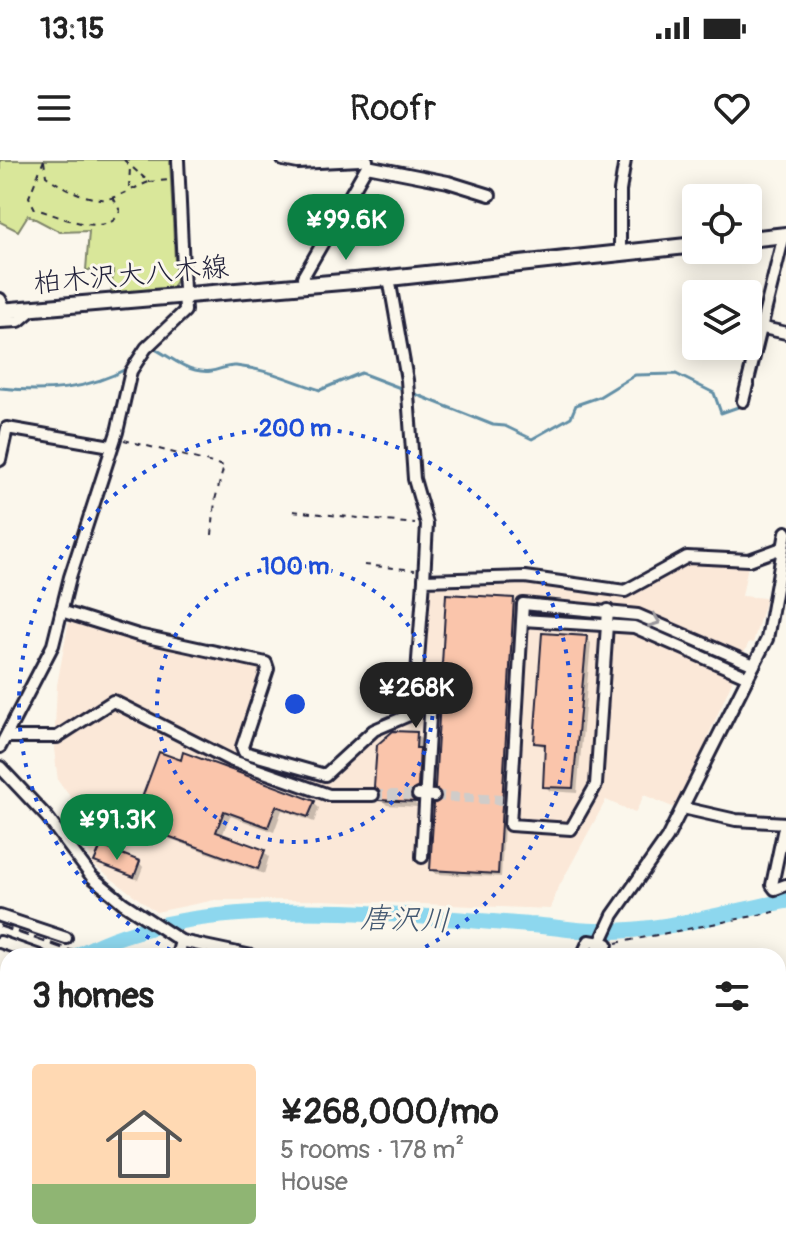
<!DOCTYPE html>
<meta charset="utf-8">
<style>
:root{--surface:#fff;--page:#f6f6f6;--text:#222;--muted:#767676;--accent:#0b8043}
body{margin:0;font-family:Pangolin,"Klee One",sans-serif;background:var(--page);color:var(--text);height:100vh;display:flex;flex-direction:column;font-size:30px;white-space:nowrap}
*{box-sizing:border-box;margin:0}
p{font-size:26px;color:var(--muted)}
.icon{flex:none;width:44px;height:44px;fill:none;stroke:currentColor;stroke-width:2;stroke-linecap:round;stroke-linejoin:round}
.map{position:relative;flex:1;overflow:hidden}
.sheet{position:absolute;left:0px;top:788px;width:786px;height:312px;display:flex;flex-direction:column;background:var(--surface);border-radius:24px 24px 0 0;box-shadow:0 4px 20px #0003}
.sheet>*{flex:none}
.buttons{position:absolute;left:682px;top:24px;display:grid;gap:16px}
.buttons a{display:grid;place-items:center;width:80px;height:80px;border-radius:8px;background:var(--surface);box-shadow:0 4px 20px #0003;font-size:40px}
.price{position:absolute;translate:-50% -68px;padding:0 18px;border-radius:28px;background:var(--accent);color:#fff;font-size:26px;line-height:52px;filter:drop-shadow(0 2px 4px #0008)}
.price::after{content:'';position:absolute;left:50%;top:48px;width:24px;height:18px;margin-left:-12px;background:inherit;clip-path:polygon(0 0,100% 0,50% 100%)}
.price.on{background:#222;color:#fff}
ul{padding:0;list-style:none}
li{display:flex;align-items:center;gap:24px;height:200px;padding:0 32px}
li span{display:grid;place-items:center;flex:none;width:224px;height:160px;border-radius:8px;color:#555}
li>.icon{margin-inline-start:auto}
span .icon{width:96px;height:96px;fill:#fffc;stroke-width:1}
li b{font-size:34px}
h2{display:flex;justify-content:space-between;align-items:center;height:96px;padding:0 32px;font-size:34px}
.status{display:flex;justify-content:space-between;align-items:center;height:56px;padding:0 40px;background:var(--surface);direction:ltr}
.status svg{height:22px;fill:currentColor}
header{display:flex;justify-content:space-between;align-items:center;height:104px;padding:0 32px;background:var(--surface);font-size:36px;font-weight:600}
.map>svg:first-child{display:block}
</style>
<div class="status"><b>13:15</b><svg viewBox="0 0 49 12"><path d="M0 12V9h3v3zM5 12V6h3v6zM10 12V3h3v9zM15 12V0h3v12zM26 1h20v11H26zM47 4h2v5h-2z"/></svg></div>
<header><svg class="icon" aria-label="menu" viewBox="0 0 24 24"><path d="M4 6h16M4 12h16M4 18h16"/></svg>Roofr<svg class="icon" aria-label="heart" viewBox="0 0 24 24"><path d="M12 20l-8-8c-3-5 5-10 8-4 3-6 11-1 8 4z"/></svg></header>
<div class="map">
<svg width="786" height="1100" viewBox="0 0 786 1100">
<rect width="100%" height="100%" fill="#fbf7ec"/>
<filter id="ink" filterUnits="userSpaceOnUse"><feTurbulence type="fractalNoise" baseFrequency=".0125" numOctaves="2"/><feDisplacementMap in="SourceGraphic" scale="16" xChannelSelector="R" yChannelSelector="G"/><feConvolveMatrix kernelMatrix="1 2 1 2 8 2 1 2 1" color-interpolation-filters="sRGB"/></filter>
<g filter="url(#ink)">
<path fill="#fbe8d8" d="M 707,399 L 748,405 L 742,436 L 766,438 L 753,483 L 749,482 L 707,579 L 711,581 L 677,649 L 644,635 L 635,653 L 606,640 L 555,734 L 551,749 L 321,740 L 215,740 L 156,752 L 92,704 L 76,644 L 58,621 L 54,589 L 57,525 L 69,460 L 137,480 L 262,505 L 265,509 L 238,592 L 327,620 L 377,573 L 392,564 L 419,556 L 429,428 L 449,422 L 525,421 L 624,434 L 688,401 Z"/>
<path fill="#d9e79a" stroke="#7e846a" stroke-width="2" d="M 0,0 L 170,0 L 176,121 L 170,130 L 111,137 L 113,111 L 86,110 L 89,71 L 60,72 L 28,55 L 18,71 L 0,62 Z"/>
<g fill="#0003">
<path d="M 513,440 L 517,444 L 501,717 L 436,714 L 432,710 L 445,636 Z"/>
<path d="M 586,478 L 591,483 L 577,633 L 550,631 L 545,626 L 547,588 L 536,583 Z"/>
<path d="M 416,574 L 422,580 L 421,592 L 425,596 L 423,633 L 414,642 L 418,647 L 387,645 L 381,639 Z"/>
<path d="M 160,595 L 313,642 L 319,648 L 314,662 L 282,650 L 274,672 L 230,656 L 222,676 L 264,692 L 269,697 L 264,714 L 160,675 L 157,682 L 138,675 L 132,669 Z"/>
<path d="M 96,702 L 139,702 L 143,707 L 138,720 Z"/>
</g>
<g fill="none" stroke-linecap="round" stroke-linejoin="round">
<g stroke="#628fa6" stroke-width="3">
<path d="M 151,187 C 165,193 180,207 195,210 C 216,215 221,205 236,206 C 270,210 289,220 320,230 L 361,213 L 403,229"/>
<path d="M 0,228 C 45,233 88,230 128,208"/>
<path d="M 410,232 L 493,265 L 505,266 L 532,279 L 571,257 L 576,245 L 599,237 L 635,215 L 676,214 L 714,233 L 721,253 L 741,246"/>
</g>
<g stroke="#8dd7ee" stroke-width="16">
<path d="M 77,796 C 193,729 398,755 529,765 C 551,766 573,771 595,771 C 659,773 724,753 786,741"/>
<path d="M 0,845 L 8,840"/>
</g>
</g>
<g fill="#fac5ab" stroke="#22223b" stroke-width="2">
<path d="M 446,434 L 514,438 L 498,714 L 430,710 L 434,644 L 442,636 L 435,628 Z"/>
<path d="M 542,473 L 587,476 L 573,628 L 543,627 L 545,584 L 534,583 Z"/>
<path d="M 393,571 L 417,572 L 416,588 L 420,588 L 418,627 L 410,635 L 416,642 L 379,640 L 380,632 L 374,627 L 377,585 Z"/>
<path d="M 159,592 L 181,600 L 183,592 L 315,641 L 308,657 L 276,646 L 268,667 L 224,651 L 216,672 L 265,690 L 258,709 L 154,671 L 151,678 L 130,670 Z"/>
<path d="M 101,686 L 140,701 L 134,717 L 94,702 Z"/>
</g>
<g fill="none" stroke-linecap="round" stroke-linejoin="round">
<g stroke="#d0ccc9" stroke-width="10" stroke-dasharray="10 5" stroke-linecap="butt">
<path d="M 373,635 L 418,635"/>
<path d="M 434,636 L 502,640"/>
</g>
<g stroke="#22223b" stroke-width="16">
<g id="minor">
<path d="M 283,0 L 298,3 L 360,0"/>
<path d="M 367,6 L 448,22 L 490,35"/>
<path d="M 620,93 L 620,31 L 625,0"/>
<path d="M 389,118 L 407,220 L 414,319 L 427,364 L 424,420"/>
<path d="M 304,125 L 303,117 L 367,6 L 367,0"/>
<path d="M 0,139 L 6,150"/>
<path d="M 0,162 L 19,161 L 33,149"/>
<path d="M 759,167 L 786,173"/>
<path d="M 743,241 L 784,75"/>
<path d="M 0,300 L 7,268 L 111,286"/>
<path d="M 608,450 L 596,625 L 571,669 L 510,665 L 523,444 L 638,455 L 754,505"/>
<path d="M 61,451 L 138,475 L 266,503 L 268,509 L 242,587 L 244,592 L 325,615 L 374,570 L 414,553 L 424,420 L 525,417 L 625,431 L 687,397 L 749,400 L 782,388"/>
<path d="M 523,460 L 634,467 L 748,517"/>
<path d="M 6,577 L 57,577 L 113,541 L 230,600 L 329,635 L 373,635"/>
<path d="M 0,587 L 53,485 L 70,417 L 117,272 L 131,211 L 146,188 L 185,151 L 178,0"/>
<path d="M 0,607 L 47,657 L 92,717 L 123,743 L 181,781 L 252,796"/>
<path d="M 418,635 L 434,636"/>
<path d="M 683,648 L 736,660 L 786,663"/>
<path d="M 785,663 L 772,725 L 775,729 L 786,725"/>
<path d="M 422,697 L 432,520"/>
<path d="M 0,756 L 66,778"/>
<path d="M 0,782 L 40,796"/>
<path d="M 177,796 L 181,781"/>
<path d="M 582,796 L 589,781 L 607,784 L 602,796"/>
<path d="M 594,796 L 613,755 L 667,678 L 767,479 L 786,372"/>
<path d="M 778,871 L 786,875"/>
<path d="M 0,1006 L 8,1012"/>
<path d="M 778,1008 L 786,1012"/>
<path d="M 778,1058 L 786,1059"/>
<path d="M 0,1065 L 8,1053"/>
<path d="M 778,1066 L 786,1067"/>
<path d="M 553,1092 L 558,1100"/>
<path d="M 563,1092 L 567,1100"/>
<path d="M 574,1092 L 577,1100"/>
<path d="M 166,1100 L 167,1092"/>
<path d="M 316,1100 L 329,1092"/>
<path d="M 405,1100 L 406,1092"/>
<path d="M 765,1100 L 766,1092"/>
</g>
</g>
<g stroke="#22223b" stroke-width="20">
<g id="major">
<path d="M 748,79 L 786,75"/>
<path d="M 0,151 L 389,118 L 696,85"/>
</g>
</g>
<g stroke="#22223b" stroke-width="2" stroke-dasharray="6 6" stroke-linecap="butt">
<path d="M 44,0 L 29,37 L 35,49 C 56,54 109,81 120,51 L 113,37"/>
<path d="M 124,0 L 141,15"/>
<path d="M 44,1 L 46,16 C 59,26 89,41 106,39 C 120,37 135,27 149,22 L 141,15"/>
<path d="M 149,22 L 170,20"/>
<path d="M 129,28 L 130,7"/>
<path d="M 124,280 L 224,306 L 215,340 L 212,375"/>
<path d="M 293,351 L 415,364"/>
<path d="M 364,405 L 415,410"/>
<path d="M 616,783 L 779,751"/>
<path d="M 0,832 L 8,827"/>
<path d="M 0,856 L 8,850"/>
</g>
<use href="#minor" stroke="#fbf7ec" stroke-width="10"/>
<use href="#major" stroke="#fbf7ec" stroke-width="14"/>
<path stroke="#22223b" stroke-width="3" stroke-dasharray="12 6" stroke-linecap="butt" d="M 0,766 L 86,796"/>
</g>
<defs><path id="oneway-chevron" d="M-2-3.5L2.5 0L-2 3.5" fill="none" stroke-width="1.6" stroke-linecap="round" stroke-linejoin="round" transform="scale(2)"/></defs>
<use stroke="#99979c" href="#oneway-chevron" transform="translate(655 461) rotate(21)"/>
</g>
<g fill="none" stroke="#1d4ed8" stroke-width="4" stroke-dasharray="4 8">
<circle cx="295" cy="544" r="138"/>
<path d="M181 795A276 276 0 1 1 409 795"/>
</g>
<g text-anchor="middle" stroke-width="6" stroke-linejoin="round" paint-order="stroke">
<g font-size="28" fill="#22223b" stroke="#fbf7ec">
<text transform="translate(131 114) rotate(-5)" y="10">柏木沢大八木線</text>
</g>
<g font-size="30" font-style="italic" fill="#425871" stroke="#fbf7ec">
<text transform="translate(405 759) rotate(2)" y="10">唐沢川</text>
</g>
</g>
<circle cx="295" cy="544" r="12" fill="#1d4ed8" stroke="#fbf7ec" stroke-width="4"/>
<g font-size="24" text-anchor="middle" font-weight="bold" fill="#1d4ed8" stroke="#fbf7ec" stroke-width="6" stroke-linejoin="round" paint-order="stroke">
<text x="295" y="276">200 m</text>
<text x="295" y="414">100 m</text>
</g>
</svg>
<div class="buttons">
<a><svg class="icon" aria-label="locate" viewBox="0 0 24 24"><circle cx="12" cy="12" r="6"/><path d="M12 2v4M12 18v4M2 12h4M18 12h4"/></svg></a>
<a><svg class="icon" aria-label="layers" viewBox="0 0 24 24"><path d="M12 4l9 5-9 5-9-5zM3 14l9 5 9-5"/></svg></a>
</div>
<b class="price" style="left:346px;top:102px">¥99.6K</b>
<b class="price on" style="left:416px;top:570px">¥268K</b>
<b class="price" style="left:117px;top:702px">¥91.3K</b>
<section class="sheet">
<h2>3 homes<svg class="icon" aria-label="filters" viewBox="0 0 24 24"><path d="M4 7h16M4 17h16"/><circle cx="9" cy="7" r="2"/><circle cx="15" cy="17" r="2"/></svg></h2>
<ul>
<li><span style="background:linear-gradient(#ffd9b3 75%,#8fb573 0)"><svg class="icon" aria-label="home" viewBox="0 0 24 24"><path d="M3 11l9-7 9 7M6 9v11h12V9"/></svg></span><div><b>¥268,000/mo</b><p>5 rooms · 178 m²</p><p>House</p></div></li>
</ul>
</section>
</div>
